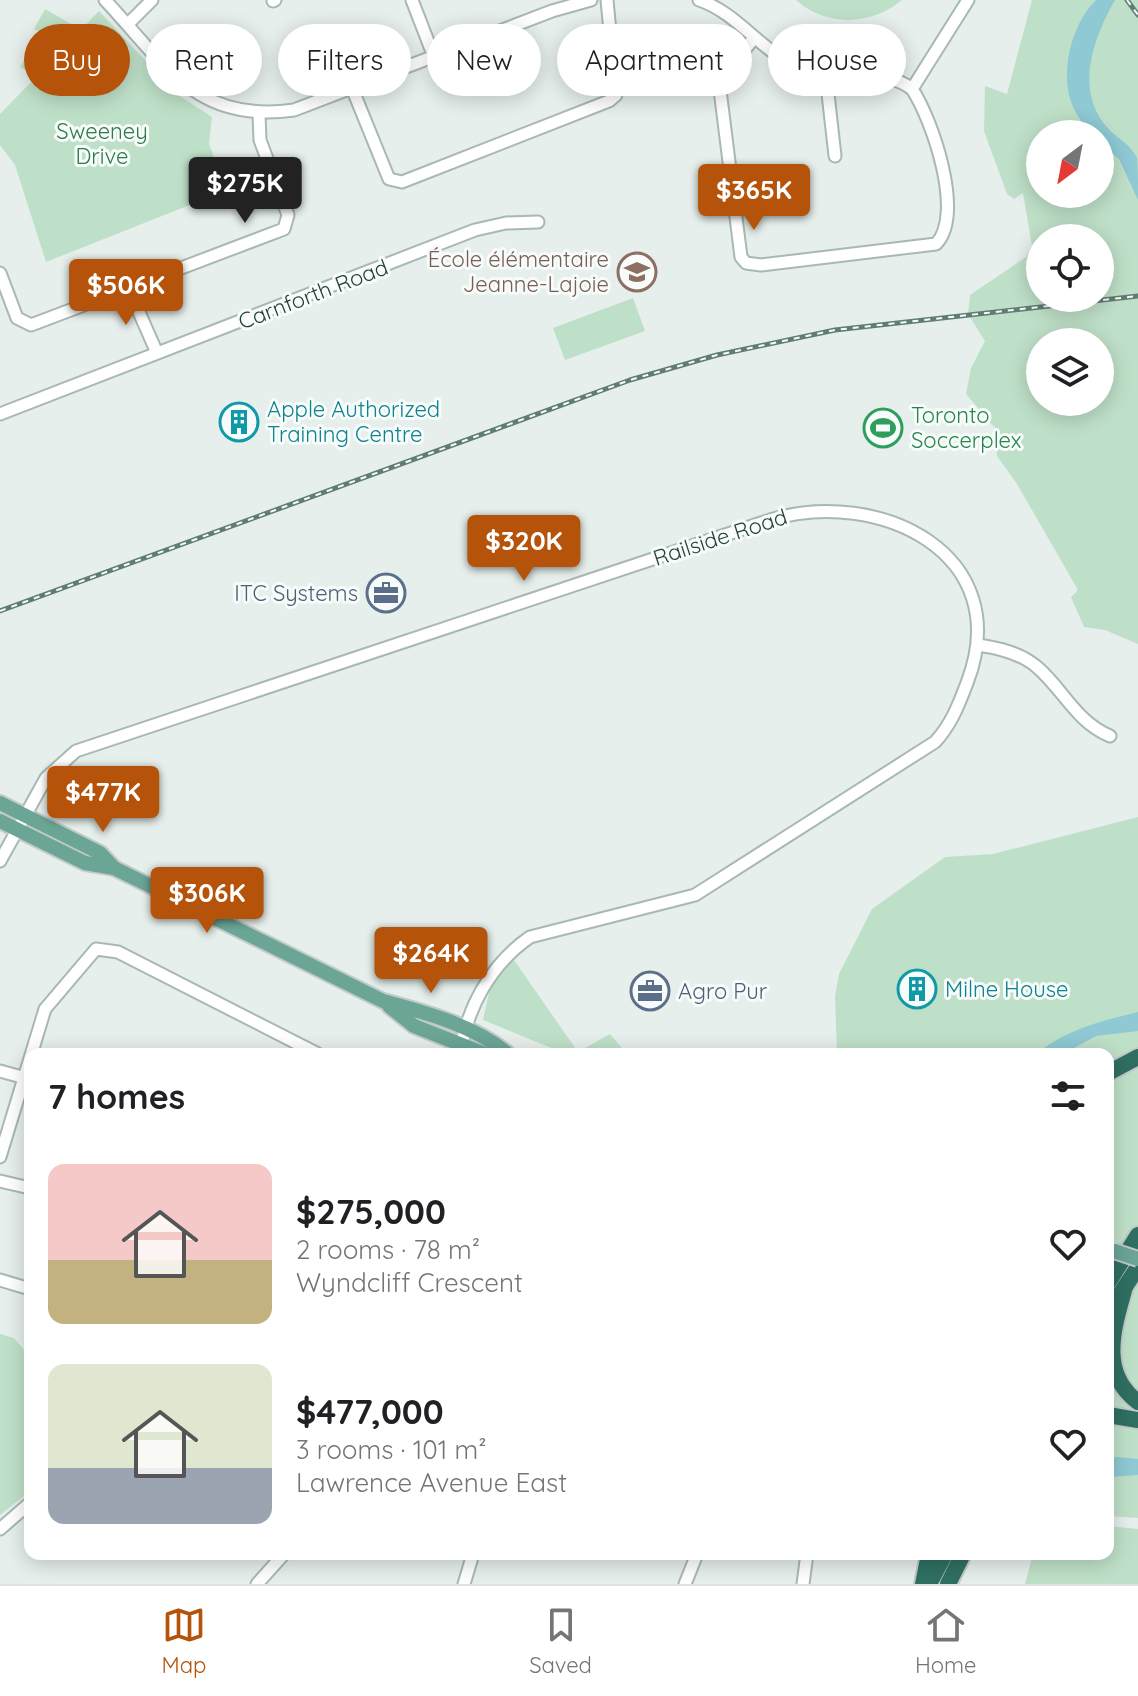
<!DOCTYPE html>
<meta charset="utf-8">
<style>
:root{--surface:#fff;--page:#f6f6f6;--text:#202124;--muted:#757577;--line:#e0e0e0;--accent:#b45309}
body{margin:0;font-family:Quicksand,sans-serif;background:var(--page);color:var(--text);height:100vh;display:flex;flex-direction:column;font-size:30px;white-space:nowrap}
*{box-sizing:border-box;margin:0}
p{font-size:26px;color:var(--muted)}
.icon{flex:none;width:44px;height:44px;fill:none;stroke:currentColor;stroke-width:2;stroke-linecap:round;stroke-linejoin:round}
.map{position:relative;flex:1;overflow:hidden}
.drawer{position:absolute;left:24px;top:1048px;width:1090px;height:512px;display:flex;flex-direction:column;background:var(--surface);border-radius:16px;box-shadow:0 4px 20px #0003}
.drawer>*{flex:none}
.banner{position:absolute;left:24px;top:24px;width:1090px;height:72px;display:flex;gap:16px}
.needle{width:52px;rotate:212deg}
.fabs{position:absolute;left:1026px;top:120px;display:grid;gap:16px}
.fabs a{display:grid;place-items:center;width:88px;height:88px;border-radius:50%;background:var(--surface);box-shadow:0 4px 20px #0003;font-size:40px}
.price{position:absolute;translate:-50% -68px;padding:0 18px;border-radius:8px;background:var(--accent);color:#fff;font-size:26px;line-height:52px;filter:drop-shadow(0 2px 4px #0008)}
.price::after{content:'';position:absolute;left:50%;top:48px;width:24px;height:18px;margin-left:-12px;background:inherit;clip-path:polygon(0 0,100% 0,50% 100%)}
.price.current{background:#222;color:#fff}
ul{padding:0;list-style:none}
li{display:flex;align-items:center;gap:24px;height:200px;padding:0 24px}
li span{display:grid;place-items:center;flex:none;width:224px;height:160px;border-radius:16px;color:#555}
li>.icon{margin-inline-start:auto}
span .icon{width:96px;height:96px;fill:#fffc;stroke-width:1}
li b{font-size:34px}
h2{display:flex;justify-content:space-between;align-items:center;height:96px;padding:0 24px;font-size:34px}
.tag{padding:0 28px;border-radius:36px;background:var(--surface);box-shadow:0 4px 20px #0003;font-size:28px;line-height:72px}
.tag.current{background:var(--accent);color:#fff}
.menu{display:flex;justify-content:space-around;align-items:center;height:112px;border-top:2px solid var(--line);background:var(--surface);font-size:22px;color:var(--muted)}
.menu a{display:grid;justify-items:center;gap:4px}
.menu .current{color:var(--accent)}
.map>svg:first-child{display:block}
</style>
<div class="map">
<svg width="1138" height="1584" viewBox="0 0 1138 1584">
<rect width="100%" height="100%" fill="#e6efeb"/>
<g fill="#bfe0c8" fill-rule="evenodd">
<path d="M 796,0 L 902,0 C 871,26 826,27 796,0 Z"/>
<path d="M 1032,0 L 1138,0 L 1138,644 L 1105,630 L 1084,627 L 1071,597 L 1078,590 L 1017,484 L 997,456 L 995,428 L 966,394 L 971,368 L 985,341 L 968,314 L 970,295 L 1026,257 L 1032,246 L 1023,193 L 1014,199 L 1007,194 L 984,131 L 985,86 L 1007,94 ZM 1040,134 L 1100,134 L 1100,194 L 1040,194 ZM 1040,238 L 1100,238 L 1100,298 L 1040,298 ZM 1040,342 L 1100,342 L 1100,402 L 1040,402 Z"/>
<path d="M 45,9 L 78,28 L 74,37 L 99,11 L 178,95 L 212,117 L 209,143 L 225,191 L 46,262 L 15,165 L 0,145 L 0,114 L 36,77 L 20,67 L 29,51 L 38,47 L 50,62 L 65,47 L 34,29 Z"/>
<path d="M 633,298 L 645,331 L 565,360 L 553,328 Z"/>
<path d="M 1138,817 L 1138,1518 L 1108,1516 L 1108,1054 L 837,1054 L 835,996 L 839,974 L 872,909 L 945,857 L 993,854 Z"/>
<path d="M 514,960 L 578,1052 L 610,1034 L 627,1054 L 566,1054 L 483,1020 L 491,984 Z"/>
<path d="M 0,1334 L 14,1338 L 30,1357 L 30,1491 L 0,1515 Z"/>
<path d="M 1108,1526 L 1138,1529 L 1138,1584 L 1025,1584 L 1033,1554 L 1108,1554 Z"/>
</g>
<g fill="#8ec9d4">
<path d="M 1096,0 L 1115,0 C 1094,37 1074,89 1107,127 C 1116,138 1130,143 1137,158 C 1138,169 1138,188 1138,200 L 1119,159 L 1100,143 L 1100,134 L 1089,134 C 1084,125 1077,116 1073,107 C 1059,74 1071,24 1096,0 Z"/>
<path d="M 1138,1012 L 1138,1031 L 1096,1036 L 1063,1054 L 1037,1054 C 1066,1029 1102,1021 1138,1012 Z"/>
<path d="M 1117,1457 L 1138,1459 L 1138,1475 L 1108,1477 L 1108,1459 Z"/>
</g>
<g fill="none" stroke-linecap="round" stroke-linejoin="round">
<g stroke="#a8b8b2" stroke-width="15">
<g id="minor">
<path d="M 105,0 C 165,64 196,124 294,110 L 552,11 L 591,0"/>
<path d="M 412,0 L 434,57"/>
<path d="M 699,0 C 740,14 762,54 803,69 C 839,82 882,66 912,89 C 932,119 965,214 936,244 L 761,265 L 746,263 L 741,257 L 720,90 L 730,68 L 754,38"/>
<path d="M 273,1 L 275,0"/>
<path d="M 128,24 L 152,0"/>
<path d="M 826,76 L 835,156"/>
<path d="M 352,88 L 389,179 L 402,182 L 609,101 L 616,95 L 607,0"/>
<path d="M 912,89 L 968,0"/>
<path d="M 0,273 L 17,318 L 31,325 L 284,229 L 288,215 L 260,140 L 259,115"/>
<path d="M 128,287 L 157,353"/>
<path d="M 0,414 L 475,230 L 506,223 L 538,222"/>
<path d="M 978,645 C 999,648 1021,653 1037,667 C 1063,689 1076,722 1110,736"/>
<path d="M 0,861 L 46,778 L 76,751 L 770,520 C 878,487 1017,553 967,683 C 959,704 951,725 935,742 L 695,895 L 530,937 C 491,964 467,1007 460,1054"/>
<path d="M 0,1071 L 29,1079"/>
<path d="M 0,1157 L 45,1009 L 96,949 L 118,952 L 318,1054"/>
<path d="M 0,1181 L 30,1188"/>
<path d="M 0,1280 L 30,1289"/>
<path d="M 0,1529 L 30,1503"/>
<path d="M 257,1584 L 284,1554"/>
<path d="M 464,1584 L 473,1554"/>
<path d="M 685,1584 L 697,1554"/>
<path d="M 803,1584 L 807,1554"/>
</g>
</g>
<g stroke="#c2cac8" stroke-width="18">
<g id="major">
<path d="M 0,803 L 100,853 L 114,868"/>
<path d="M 0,821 L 85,863 L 114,868 L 383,1001 C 424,1012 476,1026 508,1054"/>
<path d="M 389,1006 L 414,1026 L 485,1054"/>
</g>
</g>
<g stroke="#c2cac8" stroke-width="20">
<g id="highway">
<path d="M 1108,1073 L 1138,1057"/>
<path d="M 1108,1283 L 1138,1235"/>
<path d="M 1125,1287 C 1114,1327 1098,1372 1138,1402"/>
<path d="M 1119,1296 L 1138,1267"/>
<path d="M 1108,1415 L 1138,1420"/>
<path d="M 923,1584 L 929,1554"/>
<path d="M 929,1584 L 945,1554"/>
<path d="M 948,1584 L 963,1554"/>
</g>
</g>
<use href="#minor" stroke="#fff" stroke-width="11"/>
<use href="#major" stroke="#6aa596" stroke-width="14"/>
<use href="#highway" stroke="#2f6f62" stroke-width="16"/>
<g stroke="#5f7d75" stroke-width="5">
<g id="rail">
<path d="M 1127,0 L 1138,15"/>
<path d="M 0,611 L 630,380 L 717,355 L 835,330 L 1138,296"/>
</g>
</g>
<use href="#rail" stroke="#f7fbf9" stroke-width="2" stroke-dasharray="6" stroke-linecap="butt"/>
<g stroke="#c2cac8" stroke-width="18" stroke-linecap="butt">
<path id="major-bridge" d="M 1114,1251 L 1138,1259"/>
</g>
<use href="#major-bridge" stroke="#6aa596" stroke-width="14"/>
</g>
<defs>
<g id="school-ring" transform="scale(2)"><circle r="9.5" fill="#f7fbf9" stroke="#8d6e63" stroke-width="1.5"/><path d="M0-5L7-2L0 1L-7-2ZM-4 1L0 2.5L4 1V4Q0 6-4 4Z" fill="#8d6e63"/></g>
<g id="building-ring" transform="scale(2)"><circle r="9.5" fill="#f7fbf9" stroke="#0f9aa8" stroke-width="1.5"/><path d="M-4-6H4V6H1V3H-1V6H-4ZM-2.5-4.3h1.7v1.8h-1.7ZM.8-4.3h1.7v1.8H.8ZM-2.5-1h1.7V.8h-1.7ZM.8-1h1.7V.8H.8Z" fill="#0f9aa8"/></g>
<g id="stadium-ring" transform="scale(2)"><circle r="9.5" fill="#f7fbf9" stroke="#2e9e5b" stroke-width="1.5"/><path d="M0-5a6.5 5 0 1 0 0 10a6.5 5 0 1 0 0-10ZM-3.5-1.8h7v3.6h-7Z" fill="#2e9e5b"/></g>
<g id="office-ring" transform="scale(2)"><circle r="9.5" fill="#f7fbf9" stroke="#5c6f8a" stroke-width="1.5"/><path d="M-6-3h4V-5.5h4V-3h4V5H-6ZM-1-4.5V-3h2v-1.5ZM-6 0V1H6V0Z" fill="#5c6f8a"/></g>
</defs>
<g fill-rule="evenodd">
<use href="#school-ring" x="637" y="272"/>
<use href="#building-ring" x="239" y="422"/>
<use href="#stadium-ring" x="883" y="428"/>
<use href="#office-ring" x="386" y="593"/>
<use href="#building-ring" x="917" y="989"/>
<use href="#office-ring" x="650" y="991"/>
</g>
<g text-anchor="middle" stroke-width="6" stroke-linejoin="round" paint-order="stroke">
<g font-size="22" fill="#2d7a4b" stroke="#f7fbf9">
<text x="102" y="139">Sweeney<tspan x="102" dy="25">Drive</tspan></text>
</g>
<g font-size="22" fill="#785e54" stroke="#f7fbf9" text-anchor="end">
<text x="609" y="267">École élémentaire<tspan x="609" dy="25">Jeanne-Lajoie</tspan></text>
</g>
<g font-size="22" fill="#24423a" stroke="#f7fbf9">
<text transform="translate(313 294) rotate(-21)" y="8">Carnforth Road</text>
<text transform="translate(720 537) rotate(-18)" y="8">Railside Road</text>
</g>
<g font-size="22" fill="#0d838f" stroke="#f7fbf9" text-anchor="start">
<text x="267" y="417">Apple Authorized<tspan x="267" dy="25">Training Centre</tspan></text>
<text x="945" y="997">Milne House</text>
</g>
<g font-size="22" fill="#27864d" stroke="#f7fbf9" text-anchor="start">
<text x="911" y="423">Toronto<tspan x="911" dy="25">Soccerplex</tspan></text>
</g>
<g font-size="22" fill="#4e5e75" stroke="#f7fbf9" text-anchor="end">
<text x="358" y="601">ITC Systems</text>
<text x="678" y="999" text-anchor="start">Agro Pur</text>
</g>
</g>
</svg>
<div class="fabs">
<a><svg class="needle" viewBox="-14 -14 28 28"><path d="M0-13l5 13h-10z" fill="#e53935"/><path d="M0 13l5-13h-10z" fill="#757577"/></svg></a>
<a><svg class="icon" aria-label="locate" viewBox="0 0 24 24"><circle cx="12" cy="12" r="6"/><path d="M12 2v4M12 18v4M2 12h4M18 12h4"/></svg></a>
<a><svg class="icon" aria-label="layers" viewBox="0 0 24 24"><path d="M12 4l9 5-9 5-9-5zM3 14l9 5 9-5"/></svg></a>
</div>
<b class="price current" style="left:245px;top:225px">$275K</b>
<b class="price" style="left:754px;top:232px">$365K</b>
<b class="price" style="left:126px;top:327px">$506K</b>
<b class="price" style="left:524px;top:583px">$320K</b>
<b class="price" style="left:103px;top:834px">$477K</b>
<b class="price" style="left:207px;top:935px">$306K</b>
<b class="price" style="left:431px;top:995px">$264K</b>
<div class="banner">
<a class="tag current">Buy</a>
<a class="tag">Rent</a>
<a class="tag">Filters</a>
<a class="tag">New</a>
<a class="tag">Apartment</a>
<a class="tag">House</a>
</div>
<section class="drawer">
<h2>7 homes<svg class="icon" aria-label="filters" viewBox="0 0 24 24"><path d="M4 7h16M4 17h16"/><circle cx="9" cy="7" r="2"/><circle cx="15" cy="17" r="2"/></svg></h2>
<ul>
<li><span style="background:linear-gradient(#f6c9c9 60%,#c2b280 0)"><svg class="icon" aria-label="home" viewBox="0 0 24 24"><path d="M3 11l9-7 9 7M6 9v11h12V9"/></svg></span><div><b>$275,000</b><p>2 rooms · 78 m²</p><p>Wyndcliff Crescent</p></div><svg class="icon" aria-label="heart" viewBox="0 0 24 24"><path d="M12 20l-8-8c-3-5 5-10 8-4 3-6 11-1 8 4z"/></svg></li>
<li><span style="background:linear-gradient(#dfe7d0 65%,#9aa5b1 0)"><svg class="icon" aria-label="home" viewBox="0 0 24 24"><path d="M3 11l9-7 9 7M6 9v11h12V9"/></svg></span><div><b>$477,000</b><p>3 rooms · 101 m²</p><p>Lawrence Avenue East</p></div><svg class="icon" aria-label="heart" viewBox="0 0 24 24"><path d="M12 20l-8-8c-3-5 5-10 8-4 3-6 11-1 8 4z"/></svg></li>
</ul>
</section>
</div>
<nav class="menu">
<a class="current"><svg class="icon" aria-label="map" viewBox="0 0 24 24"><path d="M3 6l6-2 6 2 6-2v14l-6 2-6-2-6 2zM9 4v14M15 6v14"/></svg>Map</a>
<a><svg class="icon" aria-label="saved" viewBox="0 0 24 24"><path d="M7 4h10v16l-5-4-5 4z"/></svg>Saved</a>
<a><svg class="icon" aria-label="home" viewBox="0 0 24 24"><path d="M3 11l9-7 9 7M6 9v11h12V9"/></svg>Home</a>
</nav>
